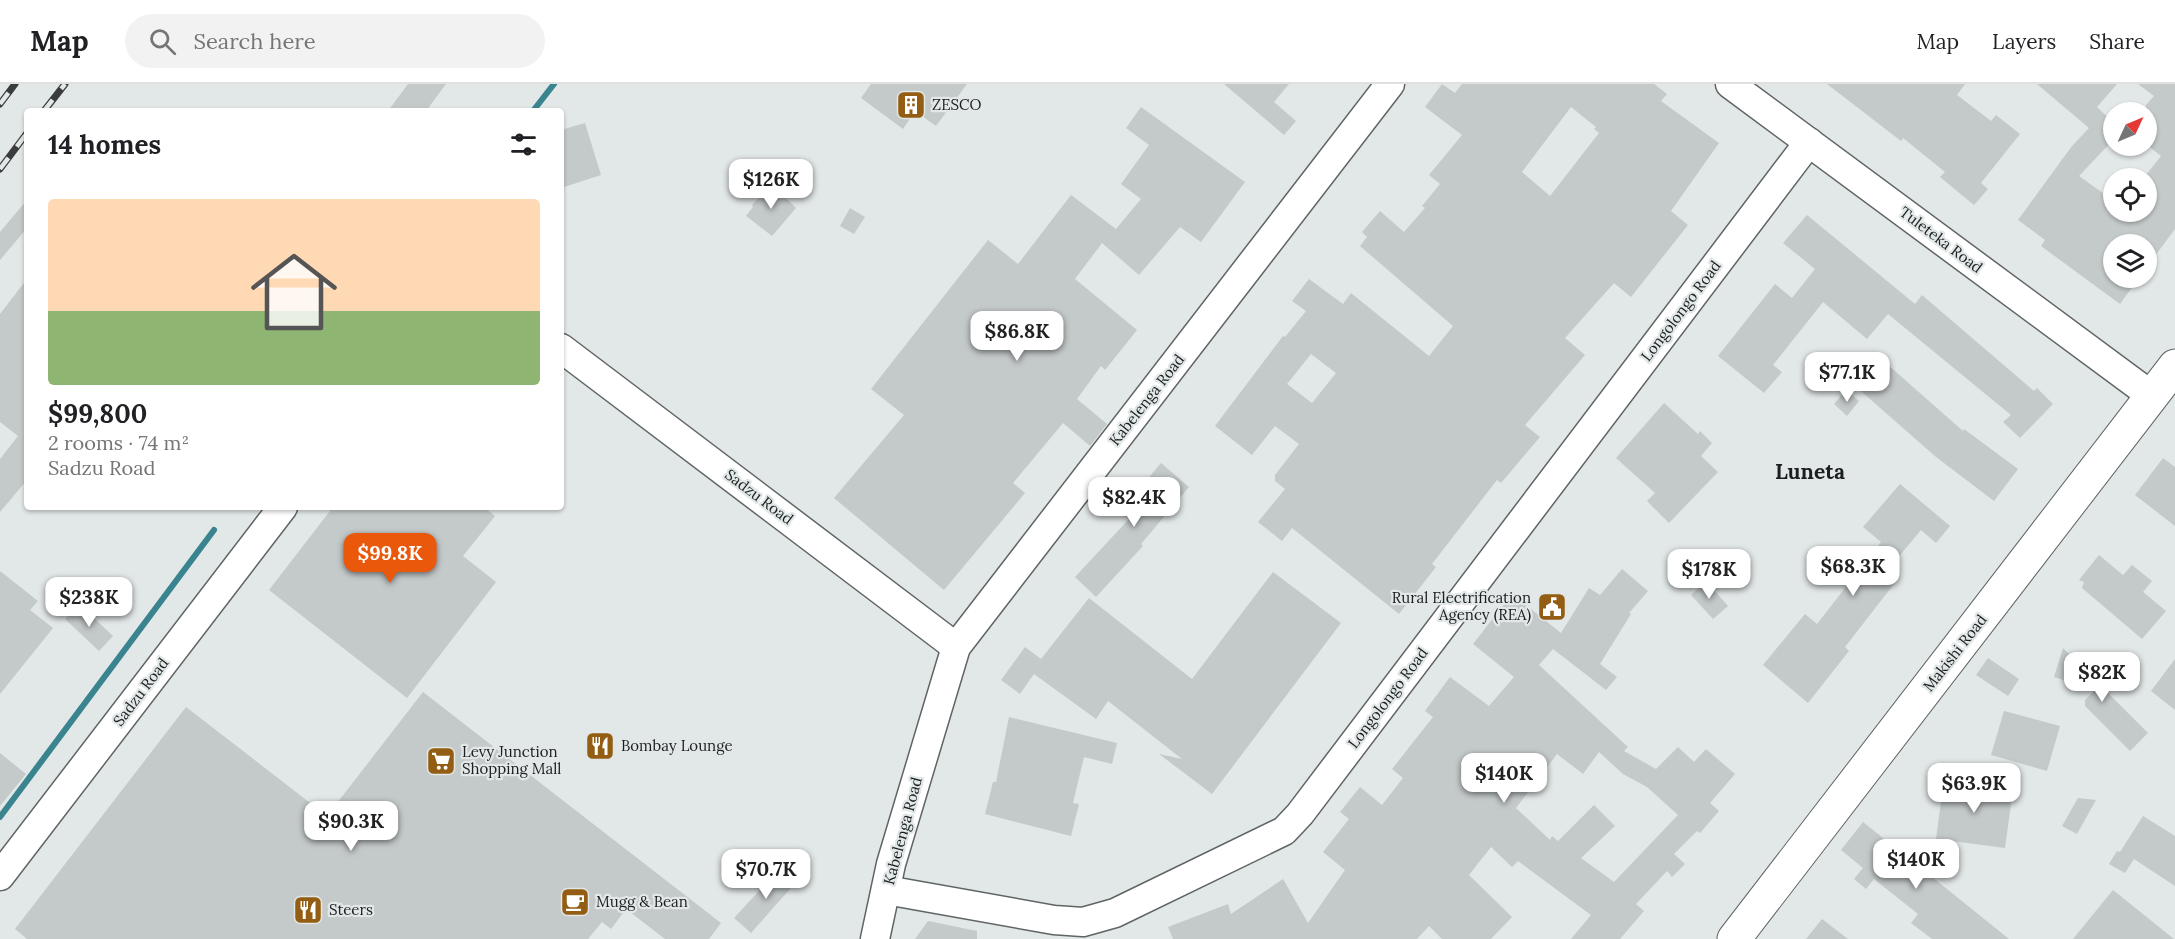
<!DOCTYPE html>
<meta charset="utf-8">
<style>
:root{--surface:#fff;--page:#f2f2f2;--text:#202124;--muted:#757577;--line:#e0e0e0;--accent:#ea580c}
body{margin:0;font-family:Lora,serif;background:var(--page);color:var(--text);height:100vh;display:flex;flex-direction:column;font-size:22px;white-space:nowrap}
*{box-sizing:border-box;margin:0}
p{font-size:20px;color:var(--muted)}
.icon{flex:none;width:33px;height:33px;fill:none;stroke:currentColor;stroke-width:2;stroke-linecap:round;stroke-linejoin:round}
.map{position:relative;flex:1;overflow:hidden}
.panel{position:absolute;left:24px;top:24px;width:540px;height:402px;display:flex;flex-direction:column;background:var(--surface);border-radius:6px;box-shadow:0 2px 4px #0004}
.panel>*{flex:none}
.needle{width:39px;rotate:46deg}
.fabs{position:absolute;left:2103px;top:18px;display:grid;gap:12px}
.fabs a{display:grid;place-items:center;width:54px;height:54px;border-radius:50%;background:var(--surface);box-shadow:0 2px 4px #0004;font-size:30px}
.price{position:absolute;translate:-50% -51px;padding:0 14px;border-radius:12px;background:#fff;color:#222;font-size:20px;line-height:39px;filter:drop-shadow(0 2px 3px #0008)}
.price::after{content:'';position:absolute;left:50%;top:36px;width:18px;height:14px;margin-left:-9px;background:inherit;clip-path:polygon(0 0,100% 0,50% 100%)}
.price.selected{background:var(--accent);color:#fff}
ul{padding:0;list-style:none}
li{display:grid;align-content:center;gap:12px;height:318px;padding:0 24px}
li+li{border-top:2px solid var(--line)}
li span{display:grid;place-items:center;height:186px;border-radius:6px;color:#555}
li>.icon{margin-inline-start:auto}
span .icon{width:108px;height:108px;fill:#fffc;stroke-width:1}
li b{font-size:26px}
h2{display:flex;justify-content:space-between;align-items:center;height:72px;padding:0 24px;font-size:26px}
header{display:flex;align-items:center;gap:36px;box-sizing:border-box;height:84px;padding:0 30px;background:var(--surface);border-bottom:2px solid var(--line)}
header strong{font-size:28px}
nav{display:flex;gap:33px;margin-inline-start:auto;font-size:21px}
.search{width:420px;height:54px;background:var(--page);display:flex;align-items:center;gap:15px;box-sizing:border-box;padding:0 21px;border-radius:33px;color:var(--muted);font-size:22px}
.map>svg:first-child{display:block}
</style>
<header>
<strong>Map</strong>
<div class="search"><svg class="icon" aria-label="search" viewBox="0 0 24 24"><circle cx="10" cy="10" r="6"/><path d="M15 15l6 6"/></svg>Search here</div>
<nav><a>Map</a><a>Layers</a><a>Share</a></nav>
</header>
<div class="map">
<svg width="2175" height="855" viewBox="0 0 2175 855">
<rect width="100%" height="100%" fill="#e2e7e8"/>
<g fill="none" stroke-linecap="round" stroke-linejoin="round">
<g stroke="#39848e" stroke-width="6">
<path d="M 533,27 L 554,0"/>
<path d="M 0,733 L 214,446"/>
</g>
</g>
<g fill="#c4c9ca" fill-rule="evenodd">
<path d="M 408,0 L 446,0 L 426,27 L 388,27 Z"/>
<path d="M 871,0 L 967,0 L 936,42 L 915,27 L 903,45 L 861,14 Z"/>
<path d="M 1224,0 L 1289,0 L 1274,18 L 1296,37 L 1284,51 Z"/>
<path d="M 1442,0 L 1455,9 L 1462,0 L 1654,0 L 1667,10 L 1661,17 L 1719,59 L 1671,127 L 1688,141 L 1631,213 L 1614,199 L 1565,254 L 1585,271 L 1525,341 L 1540,353 L 1501,399 L 1497,396 L 1432,480 L 1436,483 L 1399,530 L 1292,444 L 1282,457 L 1258,438 L 1285,405 L 1275,397 L 1275,391 L 1299,360 L 1275,342 L 1252,371 L 1215,342 L 1283,252 L 1285,253 L 1306,227 L 1292,217 L 1309,195 L 1343,220 L 1351,209 L 1429,272 L 1453,242 L 1360,162 L 1367,153 L 1362,148 L 1380,127 L 1404,148 L 1425,124 L 1422,122 L 1440,100 L 1429,91 L 1462,51 L 1425,23 ZM 1571,23 L 1596,43 L 1594,45 L 1599,49 L 1550,112 L 1522,88 ZM 1311,270 L 1336,289 L 1312,319 L 1287,300 Z"/>
<path d="M 1827,0 L 1965,0 L 1957,11 L 1991,37 L 1996,31 L 2020,50 L 1981,99 L 1988,105 L 1974,121 L 1940,93 L 1945,88 L 1903,54 L 1901,57 Z"/>
<path d="M 2037,0 L 2117,0 L 2097,23 L 2114,39 L 2114,55 L 2079,92 L 2114,117 L 2114,128 L 2146,128 L 2146,91 L 2161,72 L 2146,60 L 2146,21 L 2154,12 L 2138,0 L 2175,0 L 2175,145 L 2146,184 L 2146,160 L 2114,160 L 2114,194 L 2139,194 L 2120,220 L 2041,162 L 2045,156 L 2018,136 L 2072,62 L 2089,44 Z"/>
<path d="M 1141,23 L 1245,98 L 1201,158 L 1180,143 L 1139,191 L 1102,159 L 1075,195 L 1137,246 L 1105,286 L 1101,282 L 1077,315 L 1107,340 L 1090,362 L 1063,339 L 1013,399 L 1025,409 L 944,506 L 834,414 L 904,331 L 871,305 L 988,156 L 1018,180 L 1071,111 L 1116,145 L 1141,115 L 1121,100 L 1149,61 L 1126,44 Z"/>
<path d="M 585,39 L 601,91 L 561,104 L 561,46 Z"/>
<path d="M 772,100 L 796,124 L 772,152 L 746,132 L 753,123 L 752,121 Z"/>
<path d="M 27,116 L 27,144 L 0,176 L 0,148 Z"/>
<path d="M 850,124 L 865,133 L 854,150 L 840,142 Z"/>
<path d="M 1807,131 L 1915,220 L 1922,211 L 2034,307 L 2037,304 L 2053,320 L 2020,354 L 2003,338 L 2011,331 L 1888,230 L 1867,255 L 1823,218 L 1773,281 L 1782,288 L 1764,309 L 1718,272 L 1775,200 L 1792,214 L 1815,185 L 1783,159 Z"/>
<path d="M 27,195 L 27,396 L 0,428 L 0,375 L 18,352 L 0,338 L 0,230 Z"/>
<path d="M 1879,273 L 1963,347 L 1964,345 L 2018,385 L 1994,417 L 1936,373 L 1854,301 Z"/>
<path d="M 1846,306 L 1859,317 L 1847,332 L 1834,320 Z"/>
<path d="M 1664,319 L 1698,350 L 1700,347 L 1712,359 L 1701,372 L 1718,388 L 1669,439 L 1647,417 L 1655,409 L 1616,374 Z"/>
<path d="M 2163,374 L 2175,383 L 2175,442 L 2135,411 Z"/>
<path d="M 1161,379 L 1189,403 L 1141,460 L 1143,462 L 1096,513 L 1075,493 L 1129,435 L 1120,428 Z"/>
<path d="M 1900,400 L 1950,442 L 1936,459 L 1921,446 L 1886,488 L 1897,496 L 1845,563 L 1849,567 L 1808,619 L 1763,581 L 1805,530 L 1817,540 L 1881,458 L 1863,443 Z"/>
<path d="M 333,423 L 484,423 L 495,432 L 463,472 L 496,498 L 407,614 L 269,506 Z"/>
<path d="M 2099,471 L 2123,491 L 2132,481 L 2152,497 L 2143,508 L 2166,527 L 2142,555 L 2082,504 L 2084,498 L 2079,496 Z"/>
<path d="M 1622,485 L 1648,507 L 1629,529 L 1631,530 L 1600,580 L 1617,593 L 1606,606 L 1553,565 L 1539,581 L 1628,663 L 1624,667 L 1656,685 L 1678,663 L 1694,678 L 1706,665 L 1735,690 L 1710,719 L 1719,727 L 1700,749 L 1697,747 L 1674,770 L 1685,780 L 1672,793 L 1667,787 L 1636,820 L 1644,827 L 1620,855 L 1571,855 L 1591,831 L 1518,777 L 1512,783 L 1491,763 L 1469,791 L 1512,833 L 1491,855 L 1442,855 L 1429,842 L 1417,855 L 1173,855 L 1168,843 L 1228,820 L 1231,830 L 1283,795 L 1308,839 L 1345,786 L 1323,768 L 1349,735 L 1340,728 L 1360,703 L 1382,721 L 1403,694 L 1392,685 L 1433,633 L 1425,627 L 1450,593 L 1489,622 L 1514,593 L 1473,560 L 1512,510 L 1561,549 L 1589,504 L 1600,511 ZM 1599,668 L 1623,690 L 1647,703 L 1678,731 L 1614,798 L 1581,774 L 1615,742 L 1594,721 L 1558,757 L 1552,752 L 1550,756 L 1516,724 L 1557,670 L 1583,690 Z"/>
<path d="M 0,487 L 38,517 L 30,526 L 53,544 L 0,610 Z"/>
<path d="M 1273,488 L 1341,539 L 1212,710 L 1159,670 L 1182,675 L 1108,617 L 1096,635 L 1034,590 L 1020,610 L 1001,596 L 1025,563 L 1041,575 L 1089,514 L 1192,595 Z"/>
<path d="M 1706,497 L 1728,522 L 1713,535 L 1691,511 Z"/>
<path d="M 79,520 L 113,552 L 99,567 L 65,535 Z"/>
<path d="M 2063,564 L 2148,649 L 2130,667 L 2085,622 L 2085,616 L 2095,606 L 2054,593 Z"/>
<path d="M 1988,574 L 2019,595 L 2008,612 L 1976,591 Z"/>
<path d="M 2175,575 L 2175,626 L 2151,607 Z"/>
<path d="M 423,608 L 721,839 L 709,855 L 665,855 L 626,825 L 611,845 L 602,838 L 588,855 L 27,855 L 15,845 L 186,623 L 327,732 Z"/>
<path d="M 2004,627 L 2060,642 L 2047,687 L 1991,671 Z"/>
<path d="M 1009,633 L 1117,659 L 1112,680 L 1084,673 L 1073,719 L 1079,720 L 1071,752 L 985,730 L 993,698 L 996,698 Z"/>
<path d="M 0,669 L 26,690 L 0,722 Z"/>
<path d="M 1944,695 L 2013,705 L 2005,764 L 1936,755 Z"/>
<path d="M 2078,714 L 2096,716 L 2077,750 L 2062,742 Z"/>
<path d="M 2143,732 L 2175,752 L 2175,802 L 2134,775 L 2125,789 L 2109,780 L 2117,767 L 2120,768 Z"/>
<path d="M 1863,738 L 1942,801 L 2009,855 L 1932,855 L 1911,839 L 1918,830 L 1874,795 L 1866,805 L 1854,795 L 1863,784 L 1841,766 Z"/>
<path d="M 782,782 L 798,796 L 751,849 L 734,834 Z"/>
<path d="M 2113,806 L 2174,855 L 2073,855 Z"/>
<path d="M 1822,835 L 1848,855 L 1806,855 Z"/>
<path d="M 928,837 L 977,847 L 977,855 L 915,855 Z"/>
</g>
<g fill="none" stroke-linecap="round" stroke-linejoin="round">
<g stroke="#5f6465" stroke-width="31">
<g id="minor">
<path d="M 1730,0 L 2152,312"/>
<path d="M 561,264 L 956,563"/>
<path d="M 0,792 L 283,423"/>
<path d="M 886,806 L 1054,836 L 1083,838 L 1115,829 L 1284,747 L 1300,730 L 1809,58"/>
<path d="M 875,855 L 891,780 L 956,563 L 1390,0"/>
</g>
</g>
<g stroke="#5f6465" stroke-width="35">
<path id="major" d="M 1734,855 L 2175,282"/>
</g>
<use href="#minor" stroke="#fff" stroke-width="28"/>
<use href="#major" stroke="#fff" stroke-width="33"/>
<g stroke="#3a3c3d" stroke-width="7">
<g id="rail">
<path d="M 0,20 L 15,0"/>
<path d="M 44,27 L 65,0"/>
<path d="M 0,85 L 27,49"/>
</g>
</g>
<use href="#rail" stroke="#e2e7e8" stroke-width="4.5" stroke-dasharray="14" stroke-linecap="butt"/>
</g>
<defs>
<g id="building-square" transform="scale(1.5)"><rect x="-9" y="-9" width="18" height="18" rx="4" fill="#935e13" stroke="#e2e7e8"/><path d="M-4-6H4V6H1V3H-1V6H-4ZM-2.5-4.3h1.7v1.8h-1.7ZM.8-4.3h1.7v1.8H.8ZM-2.5-1h1.7V.8h-1.7ZM.8-1h1.7V.8H.8Z" fill="#fff"/></g>
<g id="civic-square" transform="scale(1.5)"><rect x="-9" y="-9" width="18" height="18" rx="4" fill="#935e13" stroke="#e2e7e8"/><path d="M-.6-6.5H3V-4.5H.6V-3L4-1V1h2V6H-6V1h2V-1L-.6-3ZM-1.2 2.5V6h2.4V2.5Z" fill="#fff"/></g>
<g id="restaurant-square" transform="scale(1.5)"><rect x="-9" y="-9" width="18" height="18" rx="4" fill="#935e13" stroke="#e2e7e8"/><path d="M-5-6h1v4h1v-4h1v4h1v-4h1v5L-1.5 .5V6h-2V.5L-5-1ZM5-6V6H3V1.5H1.5Q1.5-4 5-6Z" fill="#fff"/></g>
<g id="supermarket-square" transform="scale(1.5)"><rect x="-9" y="-9" width="18" height="18" rx="4" fill="#935e13" stroke="#e2e7e8"/><path d="M-6-5.5h2.5l.6 2H6L4.5 2H-2.5L-4.4-4H-6ZM-1.5 3.2a1.3 1.3 0 1 0 .1 0ZM3 3.2a1.3 1.3 0 1 0 .1 0Z" fill="#fff"/></g>
<g id="cafe-square" transform="scale(1.5)"><rect x="-9" y="-9" width="18" height="18" rx="4" fill="#935e13" stroke="#e2e7e8"/><path d="M-5.5-4.5H6V0H3Q3 3.5 0 3.5H-2.5Q-5.5 3.5-5.5 0ZM3-3.2v2h1.7v-2ZM-6 4.5H4V6H-6Z" fill="#fff"/></g>
</defs>
<g fill-rule="evenodd">
<use href="#building-square" x="911" y="21"/>
<use href="#civic-square" x="1552" y="523"/>
<use href="#restaurant-square" x="600" y="662"/>
<use href="#supermarket-square" x="441" y="677"/>
<use href="#cafe-square" x="575" y="818"/>
<use href="#restaurant-square" x="308" y="826"/>
</g>
<g text-anchor="middle" stroke-width="4.5" stroke-linejoin="round" paint-order="stroke">
<g font-size="15" fill="#1c1e1f" stroke="#e2e7e8" text-anchor="start">
<text x="932" y="26">ZESCO</text>
<text x="1531" y="519" text-anchor="end">Rural Electrification<tspan x="1531" dy="17">Agency (REA)</tspan></text>
<text x="621" y="667">Bombay Lounge</text>
<text x="462" y="673">Levy Junction<tspan x="462" dy="17">Shopping Mall</tspan></text>
<text x="596" y="823">Mugg &amp; Bean</text>
<text x="329" y="831">Steers</text>
</g>
<g font-size="15" fill="#1c1e1f" stroke="#e2e7e8">
<text transform="translate(1941 156) rotate(37)" y="5">Tuleteka Road</text>
<text transform="translate(1681 227) rotate(-53)" y="5">Longolongo Road</text>
<text transform="translate(1147 316) rotate(-52)" y="5">Kabelenga Road</text>
<text transform="translate(759 413) rotate(37)" y="5">Sadzu Road</text>
<text transform="translate(1955 569) rotate(-52)" y="5">Makishi Road</text>
<text transform="translate(141 608) rotate(-53)" y="5">Sadzu Road</text>
<text transform="translate(1388 614) rotate(-53)" y="5">Longolongo Road</text>
<text transform="translate(903 747) rotate(-75)" y="5">Kabelenga Road</text>
</g>
<g font-size="21" font-weight="bold" fill="#1c1e1f" stroke="#e2e7e8">
<text x="1810" y="395">Luneta</text>
</g>
</g>
</svg>
<div class="fabs">
<a><svg class="needle" viewBox="-14 -14 28 28"><path d="M0-13l5 13h-10z" fill="#e53935"/><path d="M0 13l5-13h-10z" fill="#757577"/></svg></a>
<a><svg class="icon" aria-label="locate" viewBox="0 0 24 24"><circle cx="12" cy="12" r="6"/><path d="M12 2v4M12 18v4M2 12h4M18 12h4"/></svg></a>
<a><svg class="icon" aria-label="layers" viewBox="0 0 24 24"><path d="M12 4l9 5-9 5-9-5zM3 14l9 5 9-5"/></svg></a>
</div>
<b class="price" style="left:771px;top:126px">$126K</b>
<b class="price" style="left:1017px;top:278px">$86.8K</b>
<b class="price" style="left:1847px;top:319px">$77.1K</b>
<b class="price" style="left:1134px;top:444px">$82.4K</b>
<b class="price selected" style="left:390px;top:500px">$99.8K</b>
<b class="price" style="left:1853px;top:513px">$68.3K</b>
<b class="price" style="left:1709px;top:516px">$178K</b>
<b class="price" style="left:89px;top:544px">$238K</b>
<b class="price" style="left:2102px;top:619px">$82K</b>
<b class="price" style="left:1504px;top:720px">$140K</b>
<b class="price" style="left:1974px;top:730px">$63.9K</b>
<b class="price" style="left:351px;top:768px">$90.3K</b>
<b class="price" style="left:1916px;top:806px">$140K</b>
<b class="price" style="left:766px;top:816px">$70.7K</b>
<section class="panel">
<h2>14 homes<svg class="icon" aria-label="filters" viewBox="0 0 24 24"><path d="M4 7h16M4 17h16"/><circle cx="9" cy="7" r="2"/><circle cx="15" cy="17" r="2"/></svg></h2>
<ul>
<li><span style="background:linear-gradient(#ffd9b3 60%,#8fb573 0)"><svg class="icon" aria-label="home" viewBox="0 0 24 24"><path d="M3 11l9-7 9 7M6 9v11h12V9"/></svg></span><div><b>$99,800</b><p>2 rooms · 74 m²</p><p>Sadzu Road</p></div></li>
</ul>
</section>
</div>
